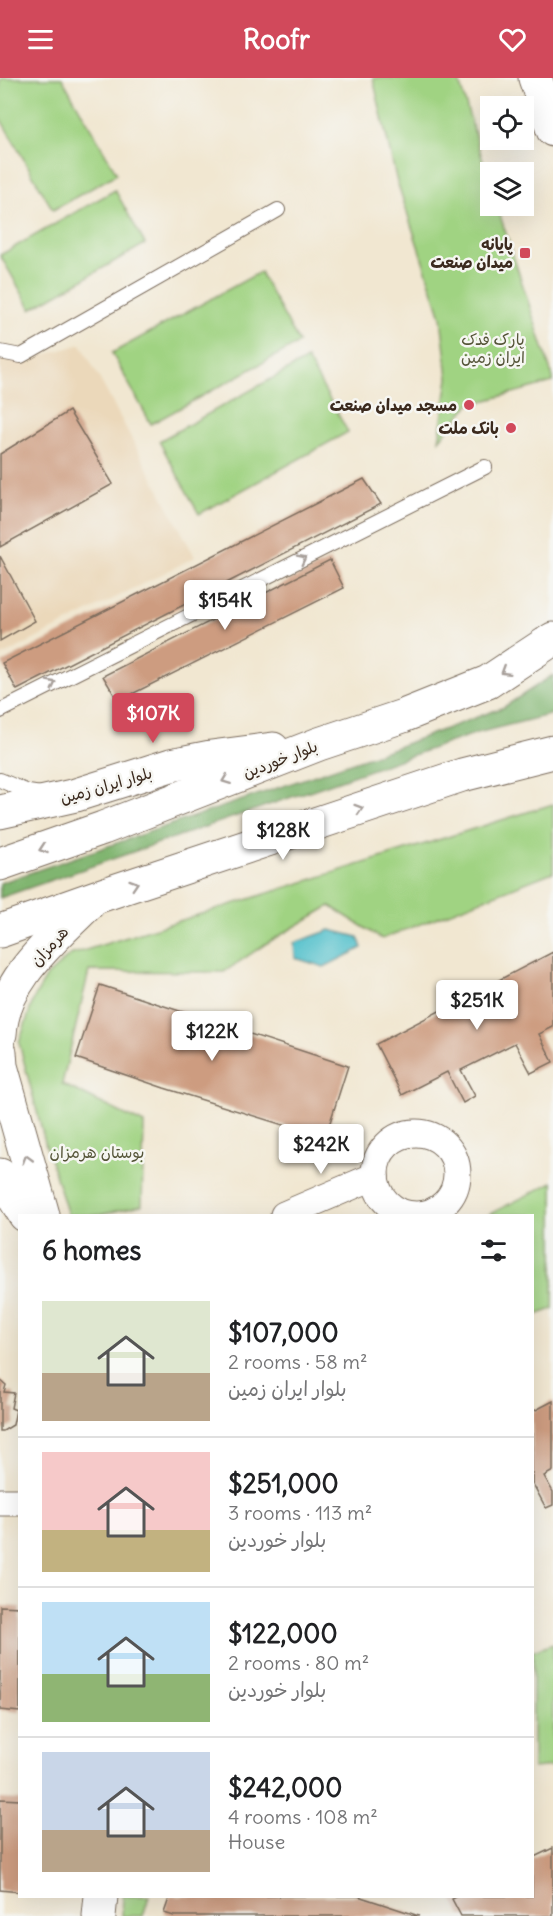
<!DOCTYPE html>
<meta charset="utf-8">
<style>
:root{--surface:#fff;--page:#f6f6f6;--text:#202124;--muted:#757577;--line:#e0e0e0;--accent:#d1495b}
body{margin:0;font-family:Delius,"Playpen Sans Arabic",sans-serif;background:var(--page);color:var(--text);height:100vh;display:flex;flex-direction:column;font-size:22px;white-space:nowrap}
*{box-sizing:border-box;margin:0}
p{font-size:20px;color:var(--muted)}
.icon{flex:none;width:33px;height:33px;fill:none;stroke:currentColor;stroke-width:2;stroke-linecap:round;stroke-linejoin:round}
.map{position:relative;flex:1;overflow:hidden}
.sheet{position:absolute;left:18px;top:1136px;width:516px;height:684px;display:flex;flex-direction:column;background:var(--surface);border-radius:0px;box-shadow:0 6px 24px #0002}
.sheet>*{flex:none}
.controls{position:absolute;left:480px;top:18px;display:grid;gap:12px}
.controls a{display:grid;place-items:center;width:54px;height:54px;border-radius:0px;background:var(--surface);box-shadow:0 6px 24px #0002;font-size:30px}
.price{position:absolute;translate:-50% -51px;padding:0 14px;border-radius:6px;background:#fff;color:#222;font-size:20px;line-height:39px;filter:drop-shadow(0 2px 3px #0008)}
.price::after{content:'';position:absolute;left:50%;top:36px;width:18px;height:14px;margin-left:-9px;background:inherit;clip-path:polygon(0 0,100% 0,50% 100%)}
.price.active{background:var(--accent);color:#fff}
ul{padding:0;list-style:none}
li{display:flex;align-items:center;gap:18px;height:150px;padding:0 24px}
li+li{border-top:2px solid var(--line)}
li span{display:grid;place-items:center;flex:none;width:168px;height:120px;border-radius:0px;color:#555}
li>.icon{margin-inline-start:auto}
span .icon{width:72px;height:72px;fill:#fffc;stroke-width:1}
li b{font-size:26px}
h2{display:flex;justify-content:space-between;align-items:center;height:72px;padding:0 24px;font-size:26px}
header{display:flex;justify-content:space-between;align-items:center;height:78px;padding:0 24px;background:var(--accent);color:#fff;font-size:27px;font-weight:700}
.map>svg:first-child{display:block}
</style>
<header><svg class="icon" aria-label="menu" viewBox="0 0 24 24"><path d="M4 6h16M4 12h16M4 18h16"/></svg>Roofr<svg class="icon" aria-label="heart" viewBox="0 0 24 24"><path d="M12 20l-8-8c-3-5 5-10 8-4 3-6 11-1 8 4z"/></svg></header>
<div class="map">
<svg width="553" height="1838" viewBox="0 0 553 1838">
<rect width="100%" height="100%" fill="#f6f6f2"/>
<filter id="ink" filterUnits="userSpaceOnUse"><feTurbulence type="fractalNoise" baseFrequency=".0167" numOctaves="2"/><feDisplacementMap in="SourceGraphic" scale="12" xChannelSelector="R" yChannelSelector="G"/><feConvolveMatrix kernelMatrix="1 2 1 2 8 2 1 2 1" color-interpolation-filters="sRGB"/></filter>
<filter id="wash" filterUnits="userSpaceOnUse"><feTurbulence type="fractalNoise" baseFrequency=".008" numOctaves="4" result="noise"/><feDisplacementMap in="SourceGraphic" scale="24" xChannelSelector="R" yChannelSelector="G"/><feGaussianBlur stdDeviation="1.35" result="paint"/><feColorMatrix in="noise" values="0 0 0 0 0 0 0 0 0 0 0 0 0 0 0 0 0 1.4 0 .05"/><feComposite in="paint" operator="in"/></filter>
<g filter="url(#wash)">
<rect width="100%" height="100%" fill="#f1e7d1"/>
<path fill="#ebd8ba" d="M 81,266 L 195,479 L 0,579 L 0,278 L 28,282 Z"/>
<g fill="#a0d382" stroke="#6e7e50" stroke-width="1.5">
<path d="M 4,0 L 62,0 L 117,96 L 53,132 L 0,40 L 0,2 Z"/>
<path d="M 373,0 L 458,0 L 490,106 L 490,128 L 497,128 L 553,300 L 553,304 L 469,327 L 439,362 L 448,300 L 441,239 L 396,100 Z"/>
<path d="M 115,112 L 145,166 L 31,231 L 0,177 Z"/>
<path d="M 260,194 L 299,265 L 151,346 L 112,275 Z"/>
<path d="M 307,281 L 348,354 L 199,436 L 159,363 Z"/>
<path d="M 553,726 L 553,794 L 382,861 L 330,828 L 267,865 L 224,894 L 89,893 L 62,1006 L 144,1046 L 142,1127 L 99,1137 L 68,1137 L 46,1068 L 19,965 L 34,920 L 47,898 L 70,877 Z"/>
<path d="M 553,1104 L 553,1231 L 533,1238 L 532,1137 L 488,1137 Z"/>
<path d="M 553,1566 L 553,1688 L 533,1690 L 533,1573 Z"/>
<path d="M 123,1818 L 149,1818 L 143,1838 L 122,1838 Z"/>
</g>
<path fill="#80b570" stroke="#5e7047" stroke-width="1.5" d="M 553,597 L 553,636 L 477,655 L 0,820 L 0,805 L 397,669 L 504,629 Z"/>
<path fill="#54c1cc" stroke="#487675" stroke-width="1.5" d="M 330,852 L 358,859 L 362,870 L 324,889 L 295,880 L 294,865 Z"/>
<g id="blocks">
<g fill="#cd9c80">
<path d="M 69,333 L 113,406 L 0,469 L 0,376 Z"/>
<path d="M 364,401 L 381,426 L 17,612 L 2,585 Z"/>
<path d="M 0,478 L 35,543 L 0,563 Z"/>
<path d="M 330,482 L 344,510 L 118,623 L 103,598 Z"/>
<path d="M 553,874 L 553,949 L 539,956 L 553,984 L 531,995 L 515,965 L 461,992 L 475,1018 L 463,1025 L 447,994 L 402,1017 L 376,966 Z"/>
<path d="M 100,907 L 348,988 L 325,1060 L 164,1010 L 76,980 Z"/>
<path d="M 0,1302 L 6,1307 L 4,1314 L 14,1315 L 11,1330 L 16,1332 L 13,1347 L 3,1353 L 0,1353 Z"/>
<path d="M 553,1323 L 553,1393 L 544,1398 L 553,1414 L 553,1427 L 546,1430 L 532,1404 L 532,1334 Z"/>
<path d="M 0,1528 L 20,1529 L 20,1634 L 0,1632 Z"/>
<path d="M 0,1721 L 20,1722 L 20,1814 L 0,1812 Z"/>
<path d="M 553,1770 L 553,1838 L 461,1838 L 452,1821 L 458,1818 L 532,1818 L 532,1780 Z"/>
<path d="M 170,1818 L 358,1818 L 419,1838 L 174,1838 L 164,1835 Z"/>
</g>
</g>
</g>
<g filter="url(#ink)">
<use href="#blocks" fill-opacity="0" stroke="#7b6c5d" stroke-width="1.5"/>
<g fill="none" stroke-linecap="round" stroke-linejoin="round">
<g stroke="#7b6c5d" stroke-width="16">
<g id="lane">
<path d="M 0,274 L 21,278 L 278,132"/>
<path d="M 0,633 L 485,389"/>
<path d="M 0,702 L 28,714 L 41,716"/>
</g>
</g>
<g stroke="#7b6c5d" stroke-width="29">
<g id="street">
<circle cx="416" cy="1096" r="41"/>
<path d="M 284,1137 L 375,1098"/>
<path d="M 0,1424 L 20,1424"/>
</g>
</g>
<g stroke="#7b6c5d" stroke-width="35">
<g id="secondary">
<path d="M 0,734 L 76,717 L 171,687 L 211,679 L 273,671"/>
<path d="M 0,786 L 103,750 L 319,666 L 403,638 L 488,604 L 553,561"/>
<path d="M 0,853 L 96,819 L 462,697 L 553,674"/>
<path d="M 0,956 C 3,901 53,862 89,825"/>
<path d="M 0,974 L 1,988 L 43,1137"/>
<path d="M 0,1097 L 25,1137"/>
<path d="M 99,1838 L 101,1818"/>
</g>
</g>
<g stroke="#7b6c5d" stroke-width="35">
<path id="highway" d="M 535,0 L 553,52"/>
</g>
<use href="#lane" stroke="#fff" stroke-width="14"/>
<use href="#street" stroke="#fff" stroke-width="27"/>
<use href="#secondary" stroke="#fff" stroke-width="33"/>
<use href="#highway" stroke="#fff" stroke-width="33"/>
</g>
<defs><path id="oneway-chevron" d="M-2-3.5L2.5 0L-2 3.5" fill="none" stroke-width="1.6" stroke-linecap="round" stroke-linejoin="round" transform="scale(1.5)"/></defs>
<g stroke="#a79f9a">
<use href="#oneway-chevron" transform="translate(302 481) rotate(-27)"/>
<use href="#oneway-chevron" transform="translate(505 593) rotate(148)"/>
<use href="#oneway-chevron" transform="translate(52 606) rotate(-27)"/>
<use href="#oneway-chevron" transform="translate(226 702) rotate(159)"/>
<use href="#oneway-chevron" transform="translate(359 731) rotate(-18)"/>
<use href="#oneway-chevron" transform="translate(43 771) rotate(161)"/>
<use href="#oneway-chevron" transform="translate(134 806) rotate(-18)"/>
<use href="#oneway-chevron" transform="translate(27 1081) rotate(-106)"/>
</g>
</g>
<g fill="#d1495b" stroke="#f6f6f2" stroke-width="2">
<rect x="519" y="169" width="12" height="12" rx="3"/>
<circle cx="469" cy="327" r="6"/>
<circle cx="511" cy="350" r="6"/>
</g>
<g text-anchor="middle" stroke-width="5" stroke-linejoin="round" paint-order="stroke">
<g font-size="16" font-weight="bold" fill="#3b2a1e" stroke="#f6f6f2" text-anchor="end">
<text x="513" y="172">پایانه<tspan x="513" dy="18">میدان صنعت</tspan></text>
<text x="457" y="333">مسجد میدان صنعت</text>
<text x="499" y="356">بانک ملت</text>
</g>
<g font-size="16" fill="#545437" stroke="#f6f6f2">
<text x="493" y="267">پارک فدک<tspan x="493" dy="18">ایران زمین</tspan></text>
<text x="97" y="1080">بوستان هرمزان</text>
</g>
<g font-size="16" fill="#3b2a1e" stroke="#f6f6f2">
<text transform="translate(280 681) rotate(-21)" y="6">بلوار خوردین</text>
<text transform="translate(106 707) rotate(-16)" y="6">بلوار ایران زمین</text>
<text transform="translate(49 868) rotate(-48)" y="6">هرمزان</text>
</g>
</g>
</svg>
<div class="controls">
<a><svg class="icon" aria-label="locate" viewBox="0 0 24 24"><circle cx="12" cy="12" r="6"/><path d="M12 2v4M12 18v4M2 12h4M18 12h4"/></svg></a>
<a><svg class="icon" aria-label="layers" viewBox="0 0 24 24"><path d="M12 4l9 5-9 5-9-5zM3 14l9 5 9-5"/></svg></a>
</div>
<b class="price" style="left:225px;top:553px">$154K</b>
<b class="price active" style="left:153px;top:666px">$107K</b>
<b class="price" style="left:283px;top:783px">$128K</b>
<b class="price" style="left:477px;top:953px">$251K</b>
<b class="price" style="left:212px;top:984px">$122K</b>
<b class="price" style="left:321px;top:1097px">$242K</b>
<section class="sheet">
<h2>6 homes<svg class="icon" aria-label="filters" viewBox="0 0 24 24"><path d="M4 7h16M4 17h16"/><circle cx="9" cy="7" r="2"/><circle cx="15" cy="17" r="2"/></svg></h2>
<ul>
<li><span style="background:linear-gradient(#dfe7d0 60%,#b9a48a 0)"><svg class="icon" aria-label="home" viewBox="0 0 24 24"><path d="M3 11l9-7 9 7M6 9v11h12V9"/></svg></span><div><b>$107,000</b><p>2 rooms · 58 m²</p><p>بلوار ایران زمین</p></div></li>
<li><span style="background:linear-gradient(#f6c9c9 65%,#c2b280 0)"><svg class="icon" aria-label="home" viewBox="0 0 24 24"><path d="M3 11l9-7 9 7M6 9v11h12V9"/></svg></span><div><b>$251,000</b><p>3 rooms · 113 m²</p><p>بلوار خوردین</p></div></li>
<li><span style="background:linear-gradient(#bfe0f5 60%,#8fb573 0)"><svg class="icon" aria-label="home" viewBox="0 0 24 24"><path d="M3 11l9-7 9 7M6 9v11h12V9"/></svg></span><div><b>$122,000</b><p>2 rooms · 80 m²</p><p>بلوار خوردین</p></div></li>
<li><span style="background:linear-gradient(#c9d6e8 65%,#b9a48a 0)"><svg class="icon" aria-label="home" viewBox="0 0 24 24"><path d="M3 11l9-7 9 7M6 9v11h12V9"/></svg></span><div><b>$242,000</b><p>4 rooms · 108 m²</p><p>House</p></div></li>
</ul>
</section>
</div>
